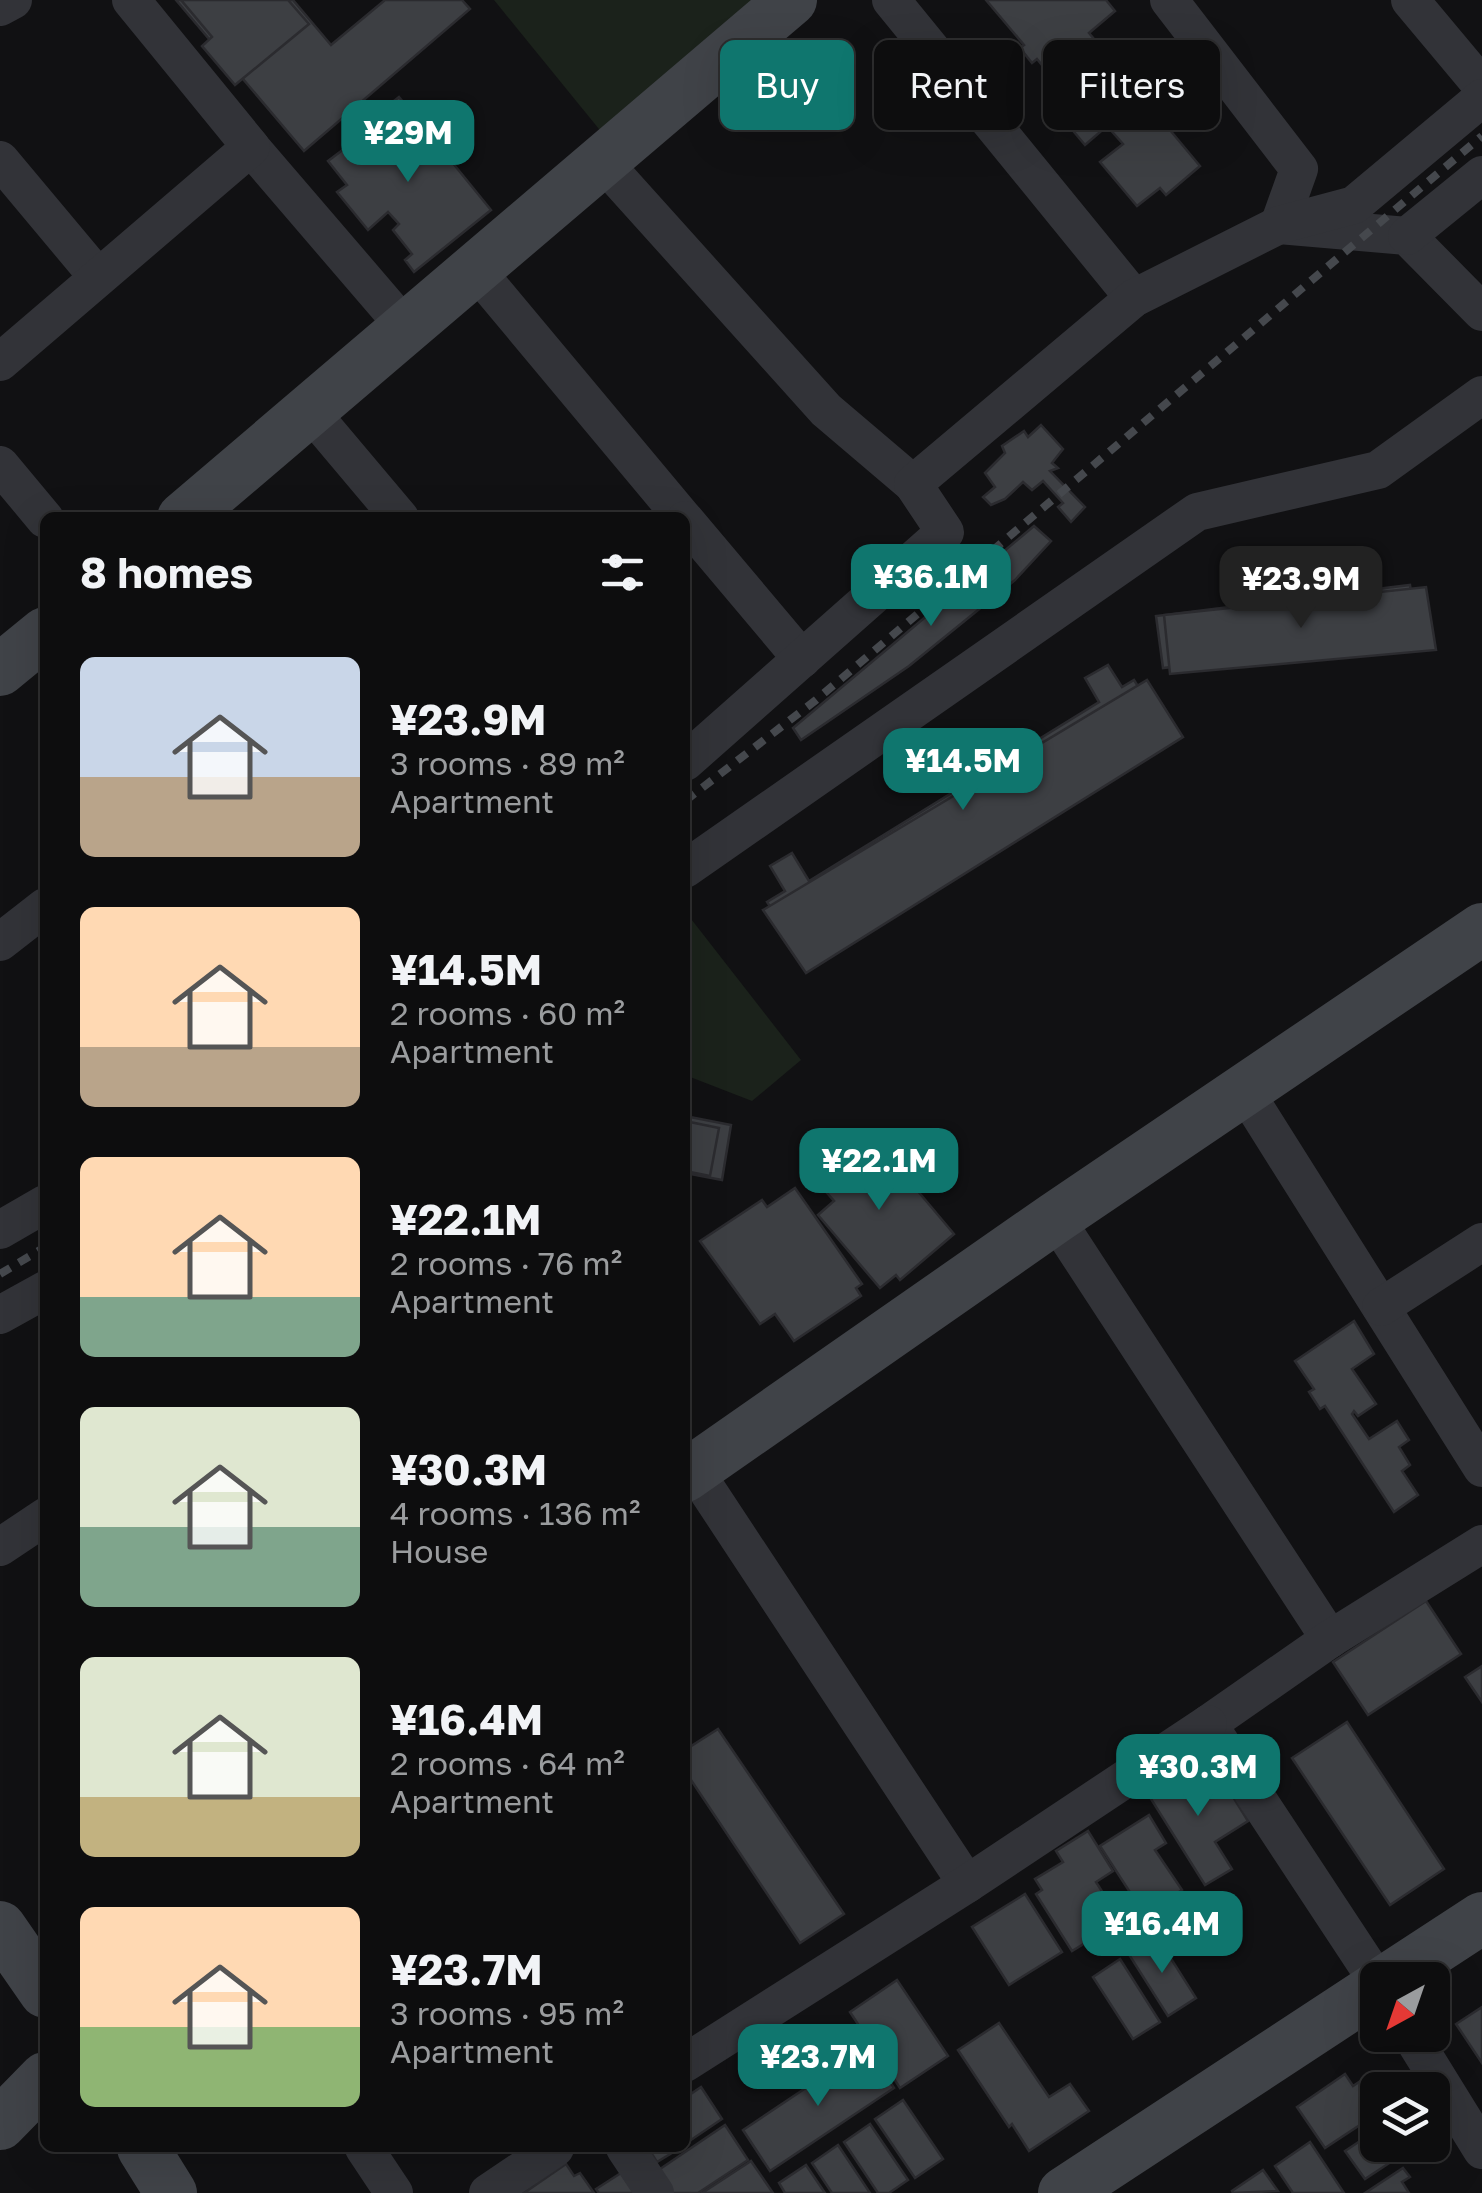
<!DOCTYPE html>
<meta charset="utf-8">
<style>
:root{--surface:#0d0d0e;--page:#161617;--text:#f1f3f6;--muted:#9a9c9e;--line:#2d2d2e;--accent:#0f766e}
body{margin:0;font-family:"Golos Text",sans-serif;background:var(--page);color:var(--text);height:100vh;display:flex;flex-direction:column;font-size:38px;white-space:nowrap}
*{box-sizing:border-box;margin:0}
p{font-size:32px;color:var(--muted)}
.icon{flex:none;width:55px;height:55px;fill:none;stroke:currentColor;stroke-width:2;stroke-linecap:round;stroke-linejoin:round}
.map{position:relative;flex:1;overflow:hidden}
.drawer{position:absolute;left:40px;top:512px;width:650px;height:1640px;display:flex;flex-direction:column;background:var(--surface);border-radius:15px;box-shadow:0 10px 40px #0002,0 0 0 2px var(--line)}
.drawer>*{flex:none}
.top-card{position:absolute;left:720px;top:40px;width:610px;height:90px;display:flex;gap:20px}
.needle{width:65px;rotate:220deg}
.fabs{position:absolute;left:1360px;top:1962px;display:grid;gap:20px}
.fabs a{display:grid;place-items:center;width:90px;height:90px;border-radius:15px;background:var(--surface);box-shadow:0 10px 40px #0002,0 0 0 2px var(--line);font-size:50px}
.price{position:absolute;translate:-50% -85px;padding:0 22px;border-radius:20px;background:var(--accent);color:#fff;font-size:32px;line-height:65px;filter:drop-shadow(0 2px 5px #0008)}
.price::after{content:'';position:absolute;left:50%;top:60px;width:30px;height:22px;margin-left:-15px;background:inherit;clip-path:polygon(0 0,100% 0,50% 100%)}
.price.on{background:#222;color:#fff}
ul{padding:0;list-style:none}
li{display:flex;align-items:center;gap:30px;height:250px;padding:0 40px}
li span{display:grid;place-items:center;flex:none;width:280px;height:200px;border-radius:15px;color:#555}
li>.icon{margin-inline-start:auto}
span .icon{width:120px;height:120px;fill:#fffc;stroke-width:1}
li b{font-size:42px}
h2{display:flex;justify-content:space-between;align-items:center;height:120px;padding:0 40px;font-size:42px}
.tag{padding:0 35px;border-radius:15px;background:var(--surface);box-shadow:0 10px 40px #0002,0 0 0 2px var(--line);font-size:35px;line-height:90px}
.tag.on{background:var(--accent);color:#fff}
.map>svg:first-child{display:block}
</style>
<div class="map">
<svg width="1482" height="2193" viewBox="0 0 1482 2193">
<rect width="100%" height="100%" fill="#111113"/>
<g fill="#1b221b">
<path d="M 494,0 L 764,0 L 603,134 Z"/>
<path d="M 688,915 L 801,1060 L 752,1101 L 685,1075 L 685,917 Z"/>
</g>
<g fill="#3d3f43" stroke="#2b2b2f" stroke-width="2.5">
<path d="M 176,0 L 293,0 L 331,45 L 385,0 L 462,0 L 470,9 L 304,151 Z"/>
<path d="M 181,0 L 288,0 L 309,24 L 235,85 L 202,46 L 212,37 Z"/>
<path d="M 986,0 L 1106,0 L 1115,11 L 1089,33 L 1200,166 L 1166,195 L 1160,188 L 1137,206 L 1100,162 L 1123,144 L 1107,126 L 1085,145 L 1049,102 L 1063,91 L 1037,59 L 1032,63 L 1020,48 L 1024,45 Z"/>
<path d="M 399,97 L 491,210 L 414,272 L 405,260 L 412,254 L 393,230 L 399,224 L 388,212 L 368,230 L 337,192 L 347,185 L 328,161 L 385,118 L 380,112 Z"/>
<path d="M 1041,425 L 1063,449 L 1052,463 L 1058,468 L 1050,471 L 1085,507 L 1071,522 L 1058,507 L 1063,503 L 1043,481 L 1032,490 L 1023,482 L 1005,499 L 991,505 L 983,497 L 995,487 L 985,473 L 1005,453 L 1002,446 L 1024,431 L 1028,437 Z"/>
<path d="M 1034,526 L 1051,541 L 1015,580 L 909,666 L 801,740 L 793,728 Z"/>
<path d="M 1410,585 L 1417,637 L 1163,668 L 1156,616 Z"/>
<path d="M 1426,587 L 1436,650 L 1170,674 L 1164,615 Z"/>
<path d="M 1108,665 L 1122,687 L 1134,680 L 1162,724 L 798,949 L 767,902 L 785,891 L 770,866 L 792,853 L 809,881 L 1099,702 L 1085,678 Z"/>
<path d="M 1147,680 L 1183,737 L 806,973 L 763,910 Z"/>
<path d="M 685,1116 L 731,1125 L 722,1180 L 685,1173 Z"/>
<path d="M 685,1121 L 719,1128 L 710,1176 L 685,1171 Z"/>
<path d="M 868,1132 L 954,1234 L 900,1280 L 896,1275 L 880,1288 L 818,1215 L 834,1201 L 814,1178 Z"/>
<path d="M 795,1188 L 862,1284 L 856,1288 L 861,1296 L 794,1341 L 775,1314 L 760,1324 L 700,1241 L 762,1200 L 767,1207 Z"/>
<path d="M 1354,1321 L 1374,1354 L 1352,1369 L 1376,1404 L 1358,1416 L 1354,1411 L 1352,1414 L 1369,1439 L 1397,1421 L 1409,1440 L 1399,1447 L 1410,1465 L 1402,1471 L 1418,1495 L 1394,1512 L 1325,1406 L 1320,1409 L 1309,1392 L 1314,1389 L 1295,1361 Z"/>
<path d="M 1426,1601 L 1461,1654 L 1368,1715 L 1333,1662 Z"/>
<path d="M 1482,1666 L 1482,1702 L 1465,1677 Z"/>
<path d="M 1347,1722 L 1444,1869 L 1390,1905 L 1292,1758 Z"/>
<path d="M 718,1729 L 844,1914 L 800,1943 L 685,1771 L 685,1750 Z"/>
<path d="M 1191,1762 L 1211,1793 L 1225,1784 L 1248,1821 L 1215,1842 L 1232,1869 L 1205,1885 L 1146,1791 Z"/>
<path d="M 1149,1815 L 1166,1843 L 1155,1850 L 1182,1890 L 1144,1914 L 1100,1846 Z"/>
<path d="M 1088,1831 L 1113,1871 L 1096,1882 L 1121,1921 L 1072,1951 L 1036,1894 L 1042,1890 L 1035,1879 L 1063,1862 L 1056,1851 Z"/>
<path d="M 1025,1894 L 1062,1952 L 1009,1985 L 972,1927 Z"/>
<path d="M 1156,1935 L 1196,1998 L 1168,2016 L 1128,1953 Z"/>
<path d="M 1120,1959 L 1160,2022 L 1133,2039 L 1093,1977 Z"/>
<path d="M 897,1980 L 948,2056 L 900,2088 L 850,2012 Z"/>
<path d="M 1482,2007 L 1482,2063 L 1456,2024 Z"/>
<path d="M 999,2023 L 1049,2097 L 1070,2084 L 1089,2111 L 1029,2151 L 1012,2124 L 1009,2127 L 958,2050 Z"/>
<path d="M 867,2047 L 894,2088 L 770,2171 L 743,2130 Z"/>
<path d="M 1345,2074 L 1353,2086 L 1362,2080 L 1378,2103 L 1378,2113 L 1325,2148 L 1297,2107 Z"/>
<path d="M 701,2087 L 722,2119 L 685,2144 L 685,2098 Z"/>
<path d="M 903,2100 L 943,2159 L 915,2178 L 875,2119 Z"/>
<path d="M 870,2124 L 908,2180 L 889,2193 L 878,2193 L 844,2142 Z"/>
<path d="M 725,2125 L 748,2160 L 698,2193 L 672,2193 L 657,2171 Z"/>
<path d="M 1378,2129 L 1378,2145 L 1397,2145 L 1403,2154 L 1365,2179 L 1345,2151 Z"/>
<path d="M 1310,2142 L 1344,2193 L 1293,2193 L 1275,2166 Z"/>
<path d="M 838,2145 L 870,2193 L 832,2193 L 812,2163 Z"/>
<path d="M 648,2148 L 680,2148 L 657,2162 Z"/>
<path d="M 751,2161 L 773,2193 L 702,2193 Z"/>
<path d="M 566,2164 L 574,2176 L 580,2173 L 594,2193 L 524,2193 Z"/>
<path d="M 806,2165 L 825,2193 L 785,2193 L 779,2183 Z"/>
<path d="M 1403,2168 L 1410,2177 L 1402,2182 L 1409,2193 L 1365,2193 Z"/>
<path d="M 1263,2170 L 1278,2191 L 1233,2193 L 1232,2191 Z"/>
<path d="M 621,2173 L 635,2193 L 599,2193 L 596,2189 Z"/>
</g>
<g fill="none" stroke-linecap="round" stroke-linejoin="round">
<g stroke="#323338" stroke-width="38">
<path d="M 891,0 L 1134,298"/>
<path d="M 1169,0 L 1299,169 L 1279,225 L 1407,236 L 1482,312"/>
<path d="M 1410,0 L 1482,86"/>
<path d="M 0,7 L 13,0"/>
<path d="M 243,138 L 406,328"/>
<path d="M 0,160 L 98,277"/>
<path d="M 602,161 L 826,410 L 913,484"/>
<path d="M 1407,236 L 1482,175"/>
<path d="M 475,269 L 683,518"/>
<path d="M 0,362 L 251,147 L 131,0"/>
<path d="M 309,410 L 400,518"/>
<path d="M 0,465 L 45,519"/>
<path d="M 685,520 L 802,659"/>
<path d="M 685,762 L 945,532 L 913,484 L 1134,298 L 1279,225 L 1354,205 L 1482,98"/>
<path d="M 685,869 L 1197,512 L 1378,470 L 1482,395"/>
<path d="M 0,942 L 45,907"/>
<path d="M 1244,1090 L 1482,1468"/>
<path d="M 1055,1218 L 1330,1639"/>
<path d="M 0,1230 L 45,1204"/>
<path d="M 1381,1307 L 1482,1242"/>
<path d="M 0,1315 L 45,1290"/>
<path d="M 694,1470 L 967,1884"/>
<path d="M 0,1547 L 45,1517"/>
<path d="M 1378,1982 L 1208,1724 L 1330,1639 L 1482,1544"/>
<path d="M 1411,2035 L 1482,2150"/>
<path d="M 685,2063 L 967,1884 L 1208,1724"/>
<path d="M 364,2148 L 394,2193"/>
<path d="M 625,2148 L 655,2193"/>
<path d="M 488,2193 L 555,2148"/>
</g>
<g stroke="#404348" stroke-width="52">
<path d="M 183,518 L 791,0"/>
<path d="M 0,670 L 45,633"/>
<path d="M 685,1476 L 1055,1218 L 1482,929"/>
<path d="M 0,1927 L 45,1992"/>
<path d="M 1387,1980 L 1482,1918"/>
<path d="M 0,2124 L 45,2078"/>
<path d="M 143,2148 L 171,2193"/>
<path d="M 1064,2193 L 1378,1987"/>
</g>
<g stroke="#45484d" stroke-width="8" stroke-dasharray="12 10" stroke-linecap="butt">
<path d="M 685,801 L 816,700 L 1482,136"/>
<path d="M 0,1274 L 45,1247"/>
</g>
</g>
</svg>
<div class="fabs">
<a><svg class="needle" viewBox="-14 -14 28 28"><path d="M0-13l5 13h-10z" fill="#e53935"/><path d="M0 13l5-13h-10z" fill="#9a9c9e"/></svg></a>
<a><svg class="icon" aria-label="layers" viewBox="0 0 24 24"><path d="M12 4l9 5-9 5-9-5zM3 14l9 5 9-5"/></svg></a>
</div>
<b class="price" style="left:408px;top:185px">¥29M</b>
<b class="price" style="left:931px;top:629px">¥36.1M</b>
<b class="price on" style="left:1301px;top:631px">¥23.9M</b>
<b class="price" style="left:963px;top:813px">¥14.5M</b>
<b class="price" style="left:879px;top:1213px">¥22.1M</b>
<b class="price" style="left:1198px;top:1819px">¥30.3M</b>
<b class="price" style="left:1162px;top:1976px">¥16.4M</b>
<b class="price" style="left:818px;top:2109px">¥23.7M</b>
<div class="top-card">
<a class="tag on">Buy</a>
<a class="tag">Rent</a>
<a class="tag">Filters</a>
</div>
<section class="drawer">
<h2>8 homes<svg class="icon" aria-label="filters" viewBox="0 0 24 24"><path d="M4 7h16M4 17h16"/><circle cx="9" cy="7" r="2"/><circle cx="15" cy="17" r="2"/></svg></h2>
<ul>
<li><span style="background:linear-gradient(#c9d6e8 60%,#b9a48a 0)"><svg class="icon" aria-label="home" viewBox="0 0 24 24"><path d="M3 11l9-7 9 7M6 9v11h12V9"/></svg></span><div><b>¥23.9M</b><p>3 rooms · 89 m²</p><p>Apartment</p></div></li>
<li><span style="background:linear-gradient(#ffd9b3 70%,#b9a48a 0)"><svg class="icon" aria-label="home" viewBox="0 0 24 24"><path d="M3 11l9-7 9 7M6 9v11h12V9"/></svg></span><div><b>¥14.5M</b><p>2 rooms · 60 m²</p><p>Apartment</p></div></li>
<li><span style="background:linear-gradient(#ffd9b3 70%,#7fa58c 0)"><svg class="icon" aria-label="home" viewBox="0 0 24 24"><path d="M3 11l9-7 9 7M6 9v11h12V9"/></svg></span><div><b>¥22.1M</b><p>2 rooms · 76 m²</p><p>Apartment</p></div></li>
<li><span style="background:linear-gradient(#dfe7d0 60%,#7fa58c 0)"><svg class="icon" aria-label="home" viewBox="0 0 24 24"><path d="M3 11l9-7 9 7M6 9v11h12V9"/></svg></span><div><b>¥30.3M</b><p>4 rooms · 136 m²</p><p>House</p></div></li>
<li><span style="background:linear-gradient(#dfe7d0 70%,#c2b280 0)"><svg class="icon" aria-label="home" viewBox="0 0 24 24"><path d="M3 11l9-7 9 7M6 9v11h12V9"/></svg></span><div><b>¥16.4M</b><p>2 rooms · 64 m²</p><p>Apartment</p></div></li>
<li><span style="background:linear-gradient(#ffd9b3 60%,#8fb573 0)"><svg class="icon" aria-label="home" viewBox="0 0 24 24"><path d="M3 11l9-7 9 7M6 9v11h12V9"/></svg></span><div><b>¥23.7M</b><p>3 rooms · 95 m²</p><p>Apartment</p></div></li>
</ul>
</section>
</div>
